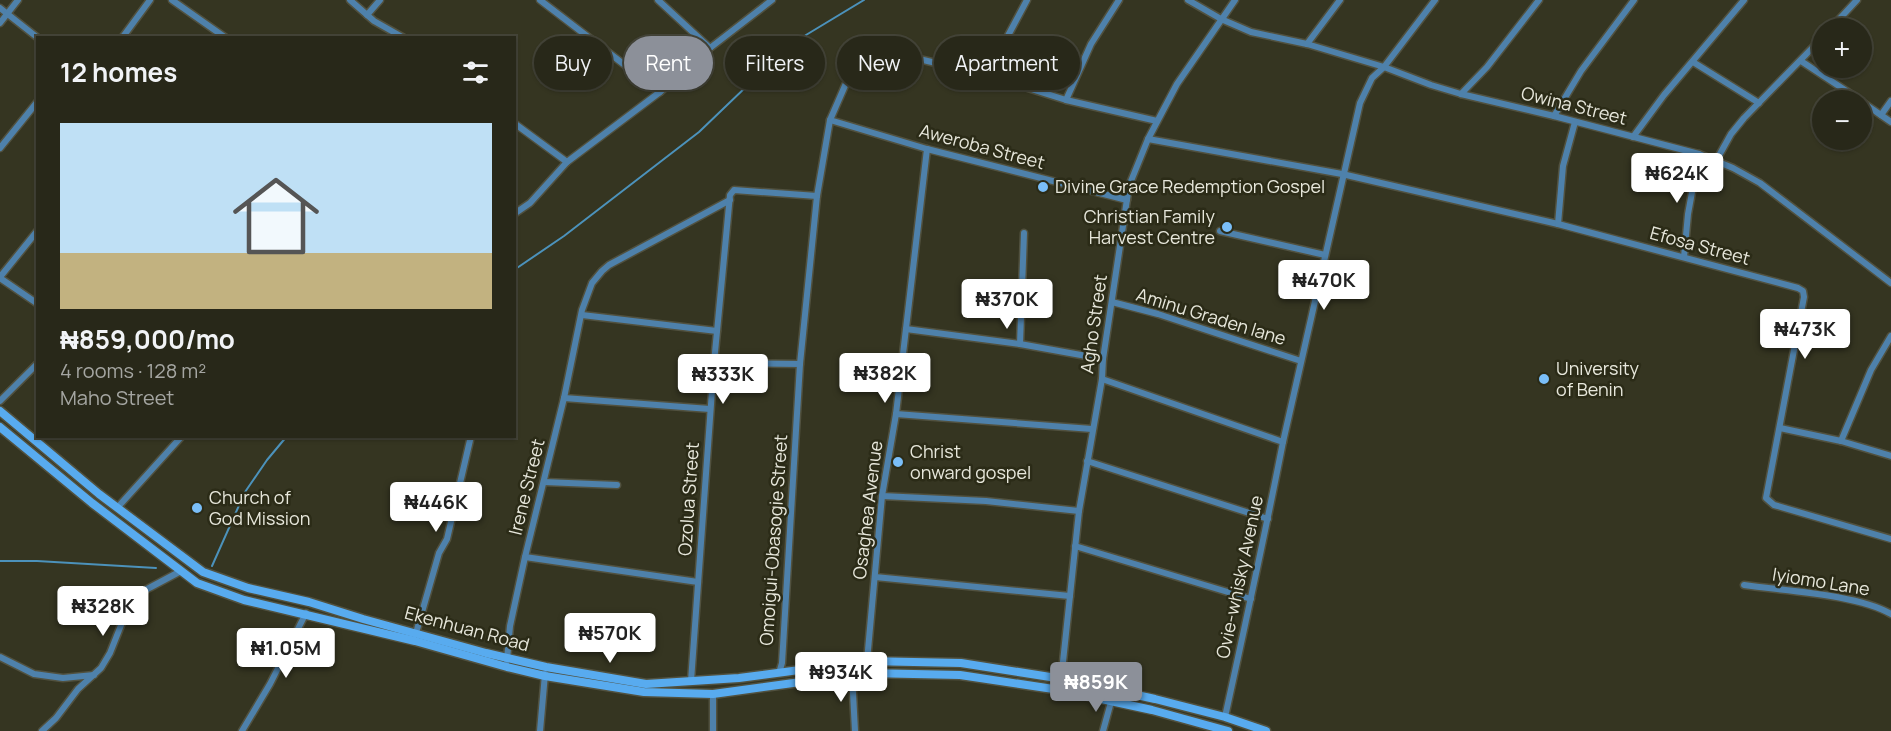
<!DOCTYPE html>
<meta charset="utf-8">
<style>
:root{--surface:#282819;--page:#343426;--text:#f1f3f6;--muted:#a5a6a2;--line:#444438;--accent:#8c9099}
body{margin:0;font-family:Manrope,sans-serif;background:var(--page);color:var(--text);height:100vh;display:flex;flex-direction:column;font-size:22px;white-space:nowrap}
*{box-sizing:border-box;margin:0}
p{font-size:20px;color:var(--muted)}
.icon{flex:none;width:33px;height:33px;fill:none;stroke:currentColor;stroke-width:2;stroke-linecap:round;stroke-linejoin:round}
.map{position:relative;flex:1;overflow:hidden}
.side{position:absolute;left:36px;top:36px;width:480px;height:402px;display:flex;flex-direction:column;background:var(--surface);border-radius:0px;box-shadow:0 2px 4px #0004,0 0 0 2px var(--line)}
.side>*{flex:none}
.guide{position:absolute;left:534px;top:36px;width:570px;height:54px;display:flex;gap:12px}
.tools{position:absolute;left:1812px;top:18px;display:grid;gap:12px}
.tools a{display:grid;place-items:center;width:60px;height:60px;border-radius:50%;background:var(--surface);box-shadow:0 2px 4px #0004,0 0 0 2px var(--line);font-size:30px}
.price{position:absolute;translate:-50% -51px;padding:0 14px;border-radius:6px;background:#fff;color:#222;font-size:20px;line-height:39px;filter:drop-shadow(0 2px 3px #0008)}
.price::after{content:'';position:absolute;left:50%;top:36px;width:18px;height:14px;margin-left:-9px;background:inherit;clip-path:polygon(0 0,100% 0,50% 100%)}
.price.current{background:var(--accent);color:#fff}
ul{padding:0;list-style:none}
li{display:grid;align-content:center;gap:12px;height:318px;padding:0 24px}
li span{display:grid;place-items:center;height:186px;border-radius:0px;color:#555}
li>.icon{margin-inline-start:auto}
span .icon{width:108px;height:108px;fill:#fffc;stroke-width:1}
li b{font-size:26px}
h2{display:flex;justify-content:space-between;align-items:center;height:72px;padding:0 24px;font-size:26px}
.chip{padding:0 21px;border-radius:27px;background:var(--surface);box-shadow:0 2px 4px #0004,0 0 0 2px var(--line);font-size:21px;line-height:54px}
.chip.current{background:var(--accent);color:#fff}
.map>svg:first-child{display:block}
</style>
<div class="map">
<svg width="1891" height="731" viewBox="0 0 1891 731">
<rect width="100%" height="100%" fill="#353521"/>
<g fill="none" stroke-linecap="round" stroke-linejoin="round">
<g stroke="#4c92bb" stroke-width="2">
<path d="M 514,270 L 564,236 L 699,132 L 773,61 L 801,38 L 864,0"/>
<path d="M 0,561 L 37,561 L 156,568"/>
<path d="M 212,566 L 245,492 L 267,460 L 287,436"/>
</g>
<g stroke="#51513f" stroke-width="9">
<g id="street">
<path d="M 172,0 L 226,38"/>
<path d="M 350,0 L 374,21 L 404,38"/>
<path d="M 540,0 L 660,92"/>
<path d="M 658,0 L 710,48"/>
<path d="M 1188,0 L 1221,19 L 1251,32 L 1307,44 L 1384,67 L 1431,85 L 1461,94 L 1554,116 L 1699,154 L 1733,168 L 1760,183 L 1891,283"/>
<path d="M 0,8 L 38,38"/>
<path d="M 367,15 L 380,0"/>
<path d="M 0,23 L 18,0"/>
<path d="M 1831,28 L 1857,0"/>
<path d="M 122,38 L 150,0"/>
<path d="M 1307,44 L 1340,0"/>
<path d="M 1801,61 L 1860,100"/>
<path d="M 1693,62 L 1759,103"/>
<path d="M 987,75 L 1027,0"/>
<path d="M 1461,94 L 1487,67 L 1539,0"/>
<path d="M 1066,100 L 1091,44 L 1119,0"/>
<path d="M 1862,102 L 1891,122"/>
<path d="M 1881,115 L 1891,101"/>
<path d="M 1554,116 L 1581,71 L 1634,0"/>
<path d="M 830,120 L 927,149 L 1127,200"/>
<path d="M 514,123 L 567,162"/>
<path d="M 1633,137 L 1664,95 L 1744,0"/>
<path d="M 1148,139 L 1342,174 L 1558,224 L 1798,288 L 1803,291 L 1804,297 L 1766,498 L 1774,505 L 1891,539"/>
<path d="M 0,148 L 38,101"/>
<path d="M 1716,161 L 1731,134 L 1744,118 L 1822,38"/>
<path d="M 514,214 L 530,203 L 567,162 L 660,92 L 710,48 L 772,0"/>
<path d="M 1558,224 L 1563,166 L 1575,122"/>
<path d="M 1220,231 L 1325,255"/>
<path d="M 1684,257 L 1688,214 L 1699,154"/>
<path d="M 0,277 L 38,230"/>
<path d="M 0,278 L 38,304"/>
<path d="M 1112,302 L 1158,314 L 1301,361"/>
<path d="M 582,315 L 717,331"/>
<path d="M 906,329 L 1020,344 L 1103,359"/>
<path d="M 1020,344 L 1024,233"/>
<path d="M 714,363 L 800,364"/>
<path d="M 1102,379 L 1283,442 C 1265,534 1245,626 1225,717"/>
<path d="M 564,398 L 710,409"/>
<path d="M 0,401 L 38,363"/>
<path d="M 896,414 L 1092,429"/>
<path d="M 1780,428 L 1841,441 L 1891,456"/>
<path d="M 1841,441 L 1871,370 L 1891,336"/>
<path d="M 1283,442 L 1360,103 L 1372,78 L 1384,67 L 1435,0"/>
<path d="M 1087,461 L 1268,519"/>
<path d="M 544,482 L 617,485"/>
<path d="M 410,491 L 454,508"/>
<path d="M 882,496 L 986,501 L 1079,511"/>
<path d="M 117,508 L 182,436"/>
<path d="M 1075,546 L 1251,599"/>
<path d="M 525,557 L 698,582"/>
<path d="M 875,577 L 1070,596"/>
<path d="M 1744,585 C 1784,591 1857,594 1891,614"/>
<path d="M 416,633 L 439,553 L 447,539 L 471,436"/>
<path d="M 0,657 L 34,674 L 63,678 L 94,675"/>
<path d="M 507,660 L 510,626 L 525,557 L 564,398 L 582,310 L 592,283 L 602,271 L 609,265 L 730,200"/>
<path d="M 867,661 L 882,496 L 896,414 L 927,149"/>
<path d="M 779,673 L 782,663 L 800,364 L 817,196 L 830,120 L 861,49 L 868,47 L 987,75 L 1066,100 L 1157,121"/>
<path d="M 852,674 L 855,731"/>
<path d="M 691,681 L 714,363 L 730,195 L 734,190 L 817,196"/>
<path d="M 1060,690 L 1079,511 L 1102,379 L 1103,359 L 1129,186 L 1148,139 L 1177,84 L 1235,0"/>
<path d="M 42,731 L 56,718 L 78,689 L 101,668 L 110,653 L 131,600 L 136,595 L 181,571"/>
<path d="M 242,731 L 270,684 L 306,613"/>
<path d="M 540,731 L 545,674"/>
<path d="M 713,731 L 713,694"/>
<path d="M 1103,731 L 1111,702"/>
</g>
</g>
<g stroke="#51513f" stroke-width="11">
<g id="secondary">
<path d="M 0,411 L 99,494 L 203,572 L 248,588 L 309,602 L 363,619 L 486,653 L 546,667 L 646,684 L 739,678 L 867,661 L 961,663 L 1063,679 L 1155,699 L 1225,717 L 1266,731"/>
<path d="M 0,427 L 92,503 L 197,583 L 244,600 L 415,641 L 507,667 L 545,676 L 644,692 L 713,694 L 867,673 L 960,675 L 1060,690 L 1152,710 L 1228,731"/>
</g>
</g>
<use href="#street" stroke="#4e81ab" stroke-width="6"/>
<use href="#secondary" stroke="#58abef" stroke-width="8"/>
</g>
<g fill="#7abef8" stroke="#2b2b17" stroke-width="2">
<circle cx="1043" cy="187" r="6"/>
<circle cx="1227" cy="227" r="6"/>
<circle cx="1544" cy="379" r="6"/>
<circle cx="898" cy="462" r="6"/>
<circle cx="197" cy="508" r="6"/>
</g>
<g text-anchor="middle" stroke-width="5" stroke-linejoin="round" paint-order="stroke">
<g font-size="18" fill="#e7e7db" stroke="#2b2b17">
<text transform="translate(1574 106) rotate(14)" y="6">Owina Street</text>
<text transform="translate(982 147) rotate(15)" y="6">Aweroba Street</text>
<text transform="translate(1700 246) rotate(15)" y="6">Efosa Street</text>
<text transform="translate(1211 317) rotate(17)" y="6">Aminu Graden lane</text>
<text transform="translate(1094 324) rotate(-82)" y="6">Agho Street</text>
<text transform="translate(527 487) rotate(-76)" y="6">Irene Street</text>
<text transform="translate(689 499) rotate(-86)" y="6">Ozolua Street</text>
<text transform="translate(868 510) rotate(-83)" y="6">Osaghea Avenue</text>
<text transform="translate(774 540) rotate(-86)" y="6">Omoigui-Obasogie Street</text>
<text transform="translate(1240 577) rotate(-78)" y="6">Ovie-whisky Avenue</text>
<text transform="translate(1821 582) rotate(9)" y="6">Iyiomo Lane</text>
<text transform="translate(467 629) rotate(15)" y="6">Ekenhuan Road</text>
</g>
<g font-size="18" fill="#e7e7db" stroke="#2b2b17" text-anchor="start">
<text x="1055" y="193">Divine Grace Redemption Gospel</text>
<text x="1215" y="223" text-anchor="end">Christian Family<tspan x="1215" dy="21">Harvest Centre</tspan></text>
<text x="1556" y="375">University<tspan x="1556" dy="21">of Benin</tspan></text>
<text x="910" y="458">Christ<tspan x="910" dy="21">onward gospel</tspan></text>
<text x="209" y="504">Church of<tspan x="209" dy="21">God Mission</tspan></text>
</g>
</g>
</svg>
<div class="tools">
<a>+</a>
<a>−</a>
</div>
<b class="price" style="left:1677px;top:204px">₦624K</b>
<b class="price" style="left:1324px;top:311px">₦470K</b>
<b class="price" style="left:1007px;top:330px">₦370K</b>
<b class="price" style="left:1805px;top:360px">₦473K</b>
<b class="price" style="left:885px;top:404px">₦382K</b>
<b class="price" style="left:723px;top:405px">₦333K</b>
<b class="price" style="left:436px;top:533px">₦446K</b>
<b class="price" style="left:103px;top:637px">₦328K</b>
<b class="price" style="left:610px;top:664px">₦570K</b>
<b class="price" style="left:286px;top:679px">₦1.05M</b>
<b class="price" style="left:841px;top:703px">₦934K</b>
<b class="price current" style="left:1096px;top:713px">₦859K</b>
<div class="guide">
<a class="chip">Buy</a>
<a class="chip current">Rent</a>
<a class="chip">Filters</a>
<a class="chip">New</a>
<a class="chip">Apartment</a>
</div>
<section class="side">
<h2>12 homes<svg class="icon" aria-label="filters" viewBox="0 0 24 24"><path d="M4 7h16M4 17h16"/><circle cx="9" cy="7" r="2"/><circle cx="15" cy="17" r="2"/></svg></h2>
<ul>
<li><span style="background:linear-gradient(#bfe0f5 70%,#c2b280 0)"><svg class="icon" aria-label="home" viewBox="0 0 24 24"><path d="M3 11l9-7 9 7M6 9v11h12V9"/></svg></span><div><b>₦859,000/mo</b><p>4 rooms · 128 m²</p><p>Maho Street</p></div></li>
</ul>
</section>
</div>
